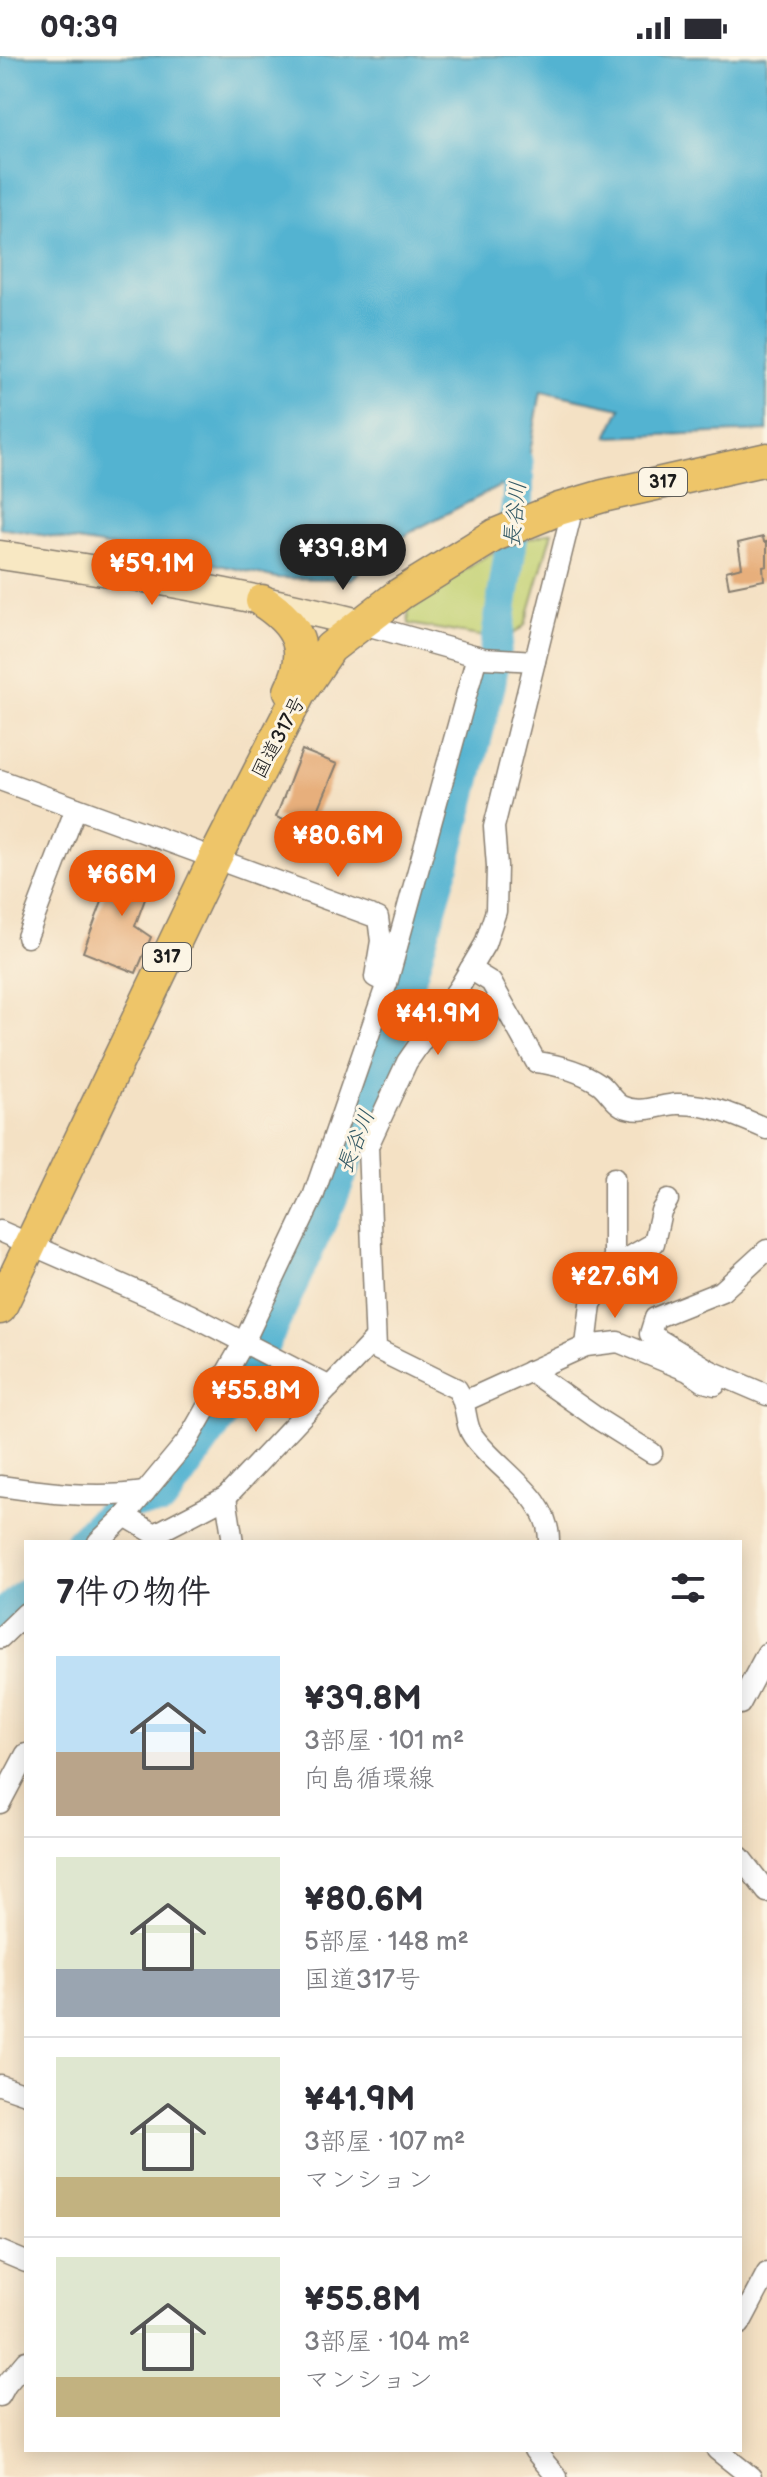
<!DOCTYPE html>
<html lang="ja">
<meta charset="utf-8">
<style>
:root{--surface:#fff;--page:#f2f2f3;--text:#2b2b33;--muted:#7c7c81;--line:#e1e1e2;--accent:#ea580c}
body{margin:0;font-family:"Balsamiq Sans","Klee One",sans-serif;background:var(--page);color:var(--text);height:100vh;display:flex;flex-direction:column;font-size:30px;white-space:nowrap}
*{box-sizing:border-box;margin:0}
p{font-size:26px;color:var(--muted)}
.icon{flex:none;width:44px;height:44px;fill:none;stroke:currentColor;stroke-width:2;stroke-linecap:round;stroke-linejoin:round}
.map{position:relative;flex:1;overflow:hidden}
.drawer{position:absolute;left:24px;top:1484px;width:718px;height:912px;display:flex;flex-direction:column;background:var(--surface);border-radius:0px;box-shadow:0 4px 20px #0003}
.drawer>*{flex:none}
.price{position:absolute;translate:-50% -68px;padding:0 18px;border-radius:28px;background:var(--accent);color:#fff;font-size:26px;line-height:52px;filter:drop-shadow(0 2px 4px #0008)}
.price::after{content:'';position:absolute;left:50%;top:48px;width:24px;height:18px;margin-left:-12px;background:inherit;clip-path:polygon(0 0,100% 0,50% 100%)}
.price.active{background:#222;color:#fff}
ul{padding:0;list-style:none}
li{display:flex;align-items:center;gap:24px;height:200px;padding:0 32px}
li+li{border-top:2px solid var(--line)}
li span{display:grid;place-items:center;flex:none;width:224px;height:160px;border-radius:0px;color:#555}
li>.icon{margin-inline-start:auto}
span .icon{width:96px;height:96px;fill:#fffc;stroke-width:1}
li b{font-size:34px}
h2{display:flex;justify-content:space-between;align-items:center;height:96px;padding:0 32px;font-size:34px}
.status{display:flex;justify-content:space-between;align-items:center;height:56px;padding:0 40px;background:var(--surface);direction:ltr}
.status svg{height:22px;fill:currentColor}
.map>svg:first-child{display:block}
</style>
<div class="status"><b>09:39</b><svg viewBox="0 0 49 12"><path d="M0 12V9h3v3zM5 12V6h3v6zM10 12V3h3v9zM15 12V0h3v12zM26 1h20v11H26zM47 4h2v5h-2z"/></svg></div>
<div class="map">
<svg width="767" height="2421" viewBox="0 0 767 2421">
<rect width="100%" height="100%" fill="#fcf5e5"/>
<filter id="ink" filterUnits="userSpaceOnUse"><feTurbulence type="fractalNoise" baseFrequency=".0125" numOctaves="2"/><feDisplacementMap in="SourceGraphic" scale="16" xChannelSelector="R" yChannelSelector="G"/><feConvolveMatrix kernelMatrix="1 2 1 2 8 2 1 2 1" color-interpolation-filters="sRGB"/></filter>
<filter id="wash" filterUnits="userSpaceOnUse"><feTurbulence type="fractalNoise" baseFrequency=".006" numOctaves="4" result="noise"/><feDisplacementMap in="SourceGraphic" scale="32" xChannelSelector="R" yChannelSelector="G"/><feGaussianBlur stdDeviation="1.8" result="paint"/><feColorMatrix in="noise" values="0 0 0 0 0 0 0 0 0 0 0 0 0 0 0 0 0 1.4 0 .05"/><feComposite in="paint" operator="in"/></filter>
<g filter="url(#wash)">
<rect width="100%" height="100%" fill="#f4e1c4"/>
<path fill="#c4d274" stroke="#707748" stroke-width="2" d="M 552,476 L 525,569 C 515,579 505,583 491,582 L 409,568 L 408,555 L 421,542 L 499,492 Z"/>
<path fill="#53b3d1" stroke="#386876" stroke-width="2" d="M 0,0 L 767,0 L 767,375 L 607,381 L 621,352 L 541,335 L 524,429 L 502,429 L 409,477 L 351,523 L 277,522 L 214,508 L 0,472 Z"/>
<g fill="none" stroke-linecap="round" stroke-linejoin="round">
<g stroke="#53b3d1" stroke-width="32">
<path d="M 80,1486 L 121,1447 L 162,1444 L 247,1325 L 331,1144 L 384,1011 L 444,808 L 490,628 L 518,442 L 518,408"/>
<path d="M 0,1562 L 26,1538"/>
</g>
</g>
<g id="blocks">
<g fill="#e7af7b">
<path d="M 763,481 L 764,486 L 767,486 L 767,510 L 763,511 L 764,524 L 729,531 L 726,515 L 742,511 L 738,487 Z"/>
<path d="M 302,694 L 337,708 L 310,774 L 276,761 Z"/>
<path d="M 119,801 L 155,816 L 135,870 L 151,881 L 136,917 L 83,896 Z"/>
</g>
</g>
</g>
<g filter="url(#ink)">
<use href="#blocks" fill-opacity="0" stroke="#887e70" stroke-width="2"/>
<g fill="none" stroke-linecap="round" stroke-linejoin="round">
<g stroke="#887e70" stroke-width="23">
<g id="minor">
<path d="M 359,567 L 484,602 L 535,605"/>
<path d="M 0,724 L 378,862 L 381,885 L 375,921 L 387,927"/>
<path d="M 27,881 L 76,752"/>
<path d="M 470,913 L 491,926 L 536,1006 C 559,1009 581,1015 600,1028 C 608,1034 613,1045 622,1050 C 641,1059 659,1049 677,1048 C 709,1047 740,1061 767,1073"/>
<path d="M 0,1175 L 189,1258 L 330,1331"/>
<path d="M 614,1210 L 654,1187 L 661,1155 L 668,1144"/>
<path d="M 586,1290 L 591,1248 L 614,1210 L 614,1122"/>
<path d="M 530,1315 L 601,1365 L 652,1397"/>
<path d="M 711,1315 L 767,1339"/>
<path d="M 465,1345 L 586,1290 L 618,1286 L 688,1315 L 704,1326 L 715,1329 L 717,1325 L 711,1315 L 650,1278 L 655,1262 L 722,1235 L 767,1194"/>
<path d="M 0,1430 C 49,1437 96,1443 145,1436"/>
<path d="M 226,1441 L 233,1486"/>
<path d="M 125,1460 L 155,1478 L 226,1441 L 374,1284"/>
<path d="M 98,1486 L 125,1460 L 188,1384 L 244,1286 L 313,1141 L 387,927 L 477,600"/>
<path d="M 549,1486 C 550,1440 498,1415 473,1380 C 464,1368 468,1348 457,1333 L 376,1293 L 368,1090 L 407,1006 L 460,930 L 485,888 L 496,855 L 497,810 L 494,771 L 570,463 L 571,450"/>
<path d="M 0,1582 L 26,1557"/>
<path d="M 740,1648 L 767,1597"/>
<path d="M 0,1747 L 26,1698"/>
<path d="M 740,1801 L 767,1836"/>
<path d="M 0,2029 L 26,2038"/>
<path d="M 0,2195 L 26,2206"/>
<path d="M 740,2268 L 767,2217"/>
<path d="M 0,2340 L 6,2329 L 26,2305"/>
<path d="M 534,2394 L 557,2421"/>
<path d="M 717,2394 L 751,2421"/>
</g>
</g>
<g stroke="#887e70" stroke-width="31">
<path id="secondary" d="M 0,499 C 120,517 242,537 359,567"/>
</g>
<g stroke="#887e70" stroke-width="35">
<g id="trunk">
<path d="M 262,545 C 299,569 311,594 290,635"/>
<path d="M 0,1252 L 215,802 L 299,638 L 330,592 L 400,538 L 495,479 L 559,453 L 603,440 L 767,403"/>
</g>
</g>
<use href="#minor" stroke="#fff" stroke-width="20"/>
<use href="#secondary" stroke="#f8e8c3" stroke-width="28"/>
<use href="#trunk" stroke="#eec569" stroke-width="32"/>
</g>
</g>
<g text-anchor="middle" stroke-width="6" stroke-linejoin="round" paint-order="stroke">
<g fill="#fcf5e5" stroke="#5f5d58" stroke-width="2">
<rect x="639" y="412" width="48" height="28" rx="6"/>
<rect x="143" y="887" width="48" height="28" rx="6"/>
</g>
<g font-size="18" font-weight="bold" fill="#1c1c1c">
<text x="663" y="432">317</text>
<text x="167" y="907">317</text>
</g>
<g font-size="20" fill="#1c1c1c" stroke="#fcf5e5">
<text transform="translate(278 681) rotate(-62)" y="7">国道317号</text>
</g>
<g font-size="22" font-style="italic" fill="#325864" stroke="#fcf5e5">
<text transform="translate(514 458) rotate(-84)" y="8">長谷川</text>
<text transform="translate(355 1085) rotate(-68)" y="8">長谷川</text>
</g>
</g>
</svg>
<b class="price active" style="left:343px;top:536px">¥39.8M</b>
<b class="price" style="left:152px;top:551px">¥59.1M</b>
<b class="price" style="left:338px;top:823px">¥80.6M</b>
<b class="price" style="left:122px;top:862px">¥66M</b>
<b class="price" style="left:438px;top:1001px">¥41.9M</b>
<b class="price" style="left:615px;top:1264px">¥27.6M</b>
<b class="price" style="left:256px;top:1378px">¥55.8M</b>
<section class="drawer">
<h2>7件の物件<svg class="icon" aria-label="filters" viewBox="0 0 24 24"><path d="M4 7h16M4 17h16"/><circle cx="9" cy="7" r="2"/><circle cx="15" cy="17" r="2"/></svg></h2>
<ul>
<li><span style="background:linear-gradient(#bfe0f5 60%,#b9a48a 0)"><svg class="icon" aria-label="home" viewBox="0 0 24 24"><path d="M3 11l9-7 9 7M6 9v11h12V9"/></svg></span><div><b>¥39.8M</b><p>3部屋 · 101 m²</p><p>向島循環線</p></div></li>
<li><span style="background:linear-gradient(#dfe7d0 70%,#9aa5b1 0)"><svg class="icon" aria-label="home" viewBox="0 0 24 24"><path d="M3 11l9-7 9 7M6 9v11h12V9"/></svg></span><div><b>¥80.6M</b><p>5部屋 · 148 m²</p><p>国道317号</p></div></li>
<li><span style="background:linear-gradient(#dfe7d0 75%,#c2b280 0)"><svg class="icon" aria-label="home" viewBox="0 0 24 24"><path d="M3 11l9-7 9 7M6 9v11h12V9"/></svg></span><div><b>¥41.9M</b><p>3部屋 · 107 m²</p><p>マンション</p></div></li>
<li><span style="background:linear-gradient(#dfe7d0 75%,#c2b280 0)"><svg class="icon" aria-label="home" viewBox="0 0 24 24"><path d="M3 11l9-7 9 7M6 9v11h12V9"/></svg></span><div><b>¥55.8M</b><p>3部屋 · 104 m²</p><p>マンション</p></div></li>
</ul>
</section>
</div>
